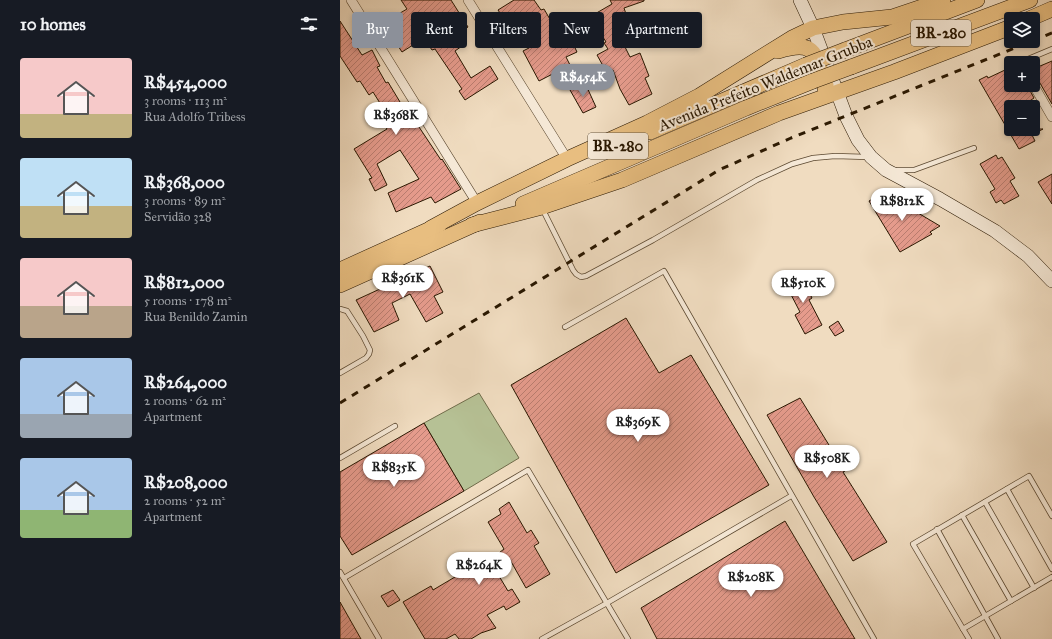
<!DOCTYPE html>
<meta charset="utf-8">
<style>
:root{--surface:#171b24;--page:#20242c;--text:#f1f3f6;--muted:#9ea1a6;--accent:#8c9099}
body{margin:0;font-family:"IM FELL Great Primer",serif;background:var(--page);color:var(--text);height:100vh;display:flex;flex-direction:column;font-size:15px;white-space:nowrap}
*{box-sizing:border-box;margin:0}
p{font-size:13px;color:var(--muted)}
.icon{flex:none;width:22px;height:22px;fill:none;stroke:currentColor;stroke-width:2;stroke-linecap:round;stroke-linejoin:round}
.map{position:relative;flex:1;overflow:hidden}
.side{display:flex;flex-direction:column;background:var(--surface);width:340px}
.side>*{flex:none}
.banner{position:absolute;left:12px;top:12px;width:380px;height:36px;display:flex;gap:8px}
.controls{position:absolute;left:664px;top:12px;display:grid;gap:8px}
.controls a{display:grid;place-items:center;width:36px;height:36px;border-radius:4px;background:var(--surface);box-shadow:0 2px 6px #0003;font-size:20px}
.price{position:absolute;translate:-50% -34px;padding:0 9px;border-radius:14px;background:#fff;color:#222;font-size:13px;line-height:26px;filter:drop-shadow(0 1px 2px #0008)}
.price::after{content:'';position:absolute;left:50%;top:24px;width:12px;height:9px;margin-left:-6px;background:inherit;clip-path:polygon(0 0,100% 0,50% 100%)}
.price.on{background:var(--accent);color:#fff}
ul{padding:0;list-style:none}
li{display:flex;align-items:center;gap:12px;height:100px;padding:0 20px}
li span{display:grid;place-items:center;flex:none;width:112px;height:80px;border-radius:4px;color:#555}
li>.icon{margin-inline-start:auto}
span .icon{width:48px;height:48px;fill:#fffc;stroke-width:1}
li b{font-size:17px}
h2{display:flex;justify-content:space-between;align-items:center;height:48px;padding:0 20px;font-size:17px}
.pill{padding:0 14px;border-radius:4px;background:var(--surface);box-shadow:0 2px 6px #0003;font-size:14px;line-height:36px}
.pill.on{background:var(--accent);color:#fff}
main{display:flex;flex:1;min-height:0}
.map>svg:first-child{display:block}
</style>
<main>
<section class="side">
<h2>10 homes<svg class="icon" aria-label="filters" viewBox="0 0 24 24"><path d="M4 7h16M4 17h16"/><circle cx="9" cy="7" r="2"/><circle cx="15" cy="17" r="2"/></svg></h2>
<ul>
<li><span style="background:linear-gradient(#f6c9c9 70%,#c2b280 0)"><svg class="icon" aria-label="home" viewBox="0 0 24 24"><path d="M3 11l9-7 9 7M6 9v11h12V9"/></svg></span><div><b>R$454,000</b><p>3 rooms · 113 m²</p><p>Rua Adolfo Tribess</p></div></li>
<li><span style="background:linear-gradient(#bfe0f5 60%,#c2b280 0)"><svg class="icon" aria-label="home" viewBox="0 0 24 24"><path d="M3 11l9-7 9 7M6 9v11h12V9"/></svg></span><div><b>R$368,000</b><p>3 rooms · 89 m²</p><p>Servidão 328</p></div></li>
<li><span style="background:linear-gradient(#f6c9c9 60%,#b9a48a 0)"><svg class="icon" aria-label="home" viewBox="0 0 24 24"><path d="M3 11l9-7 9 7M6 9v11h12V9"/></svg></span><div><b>R$812,000</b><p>5 rooms · 178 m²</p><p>Rua Benildo Zamin</p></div></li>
<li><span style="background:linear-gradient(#a9c7e8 70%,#9aa5b1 0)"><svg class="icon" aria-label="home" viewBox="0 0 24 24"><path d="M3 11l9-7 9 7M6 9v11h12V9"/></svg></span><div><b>R$264,000</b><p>2 rooms · 62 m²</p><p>Apartment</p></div></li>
<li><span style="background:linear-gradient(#a9c7e8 65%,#8fb573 0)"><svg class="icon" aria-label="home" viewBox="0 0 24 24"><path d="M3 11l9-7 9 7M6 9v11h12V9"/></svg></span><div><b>R$208,000</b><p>2 rooms · 52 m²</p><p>Apartment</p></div></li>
</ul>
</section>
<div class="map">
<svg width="712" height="639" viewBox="0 0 712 639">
<defs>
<pattern id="building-hatch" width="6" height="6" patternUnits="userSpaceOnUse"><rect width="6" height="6" fill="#e59b8c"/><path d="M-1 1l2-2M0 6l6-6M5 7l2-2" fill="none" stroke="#ba7d70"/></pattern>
</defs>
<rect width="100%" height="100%" fill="#f0dcc0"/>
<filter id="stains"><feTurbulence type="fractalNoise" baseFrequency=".005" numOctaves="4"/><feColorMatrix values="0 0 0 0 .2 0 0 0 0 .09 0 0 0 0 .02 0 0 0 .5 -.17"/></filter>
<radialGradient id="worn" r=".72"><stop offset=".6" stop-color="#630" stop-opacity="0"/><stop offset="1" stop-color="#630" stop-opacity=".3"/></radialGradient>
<path fill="#b6c195" stroke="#706c4a" d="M 139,393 L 179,458 L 124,491 L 84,423 Z"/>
<g fill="url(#building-hatch)" stroke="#291700">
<path d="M 61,0 L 111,0 L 128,27 L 115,36 L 122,46 L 115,51 L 131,78 L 150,66 L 158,79 L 125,100 L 119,91 L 122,89 L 95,49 L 92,50 L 84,38 L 62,52 L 43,23 L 67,9 Z"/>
<path d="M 174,0 L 194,0 L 201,10 L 204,9 L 218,33 L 226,29 L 237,52 L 226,57 L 230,65 L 199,81 L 183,51 L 189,48 L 175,19 L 167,24 L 158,10 Z"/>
<path d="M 270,0 L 304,0 L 304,1 L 284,8 L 286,14 L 285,16 L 291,30 L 281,35 L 284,40 L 282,41 L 290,57 L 300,53 L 309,76 L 305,78 L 312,94 L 289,105 L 280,89 L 273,70 L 267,73 L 257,55 L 268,49 L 264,43 L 266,42 L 256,26 L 259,25 L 253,15 L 272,4 Z"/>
<path d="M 0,21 L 22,55 L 32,50 L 40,66 L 37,67 L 46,83 L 48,82 L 63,107 L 65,106 L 101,160 L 102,159 L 121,189 L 95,203 L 91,197 L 56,212 L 48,193 L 79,179 L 60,150 L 37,164 L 47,185 L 35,191 L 29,179 L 32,178 L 14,149 L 47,129 L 36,112 L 43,108 L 33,92 L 29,95 L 20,81 L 17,82 L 0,56 Z"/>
<path d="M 712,61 L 712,104 L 693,71 L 693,69 Z"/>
<path d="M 665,70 L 667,75 L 671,73 L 671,85 L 687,85 L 694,98 L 688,102 L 691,107 L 671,107 L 671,129 L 703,129 L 692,135 L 695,141 L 679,149 L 639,80 L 647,76 L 648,78 Z"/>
<path d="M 245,83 L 256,107 L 243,113 L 230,90 Z"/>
<path d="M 656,155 L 658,159 L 662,157 L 675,178 L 670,181 L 679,196 L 664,204 L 661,200 L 656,203 L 650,192 L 655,189 L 640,164 Z"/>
<path d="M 712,174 L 712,204 L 698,182 Z"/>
<path d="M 542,194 L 573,210 L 600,226 L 590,232 L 592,234 L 560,252 L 529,201 Z"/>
<path d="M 90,266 L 103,292 L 94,296 L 103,313 L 86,322 L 70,294 L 52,303 L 59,320 L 34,332 L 16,300 Z"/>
<path d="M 459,273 L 472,298 L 469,300 L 482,325 L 465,334 L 455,315 L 460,312 L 444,281 Z"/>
<path d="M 286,318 L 319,373 L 351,355 L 429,485 L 276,573 L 171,385 Z"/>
<path d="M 498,321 L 504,331 L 495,336 L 489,327 Z"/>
<path d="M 460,398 L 505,471 L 503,472 L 547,542 L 513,561 L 474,497 L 427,415 Z"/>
<path d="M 84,423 L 124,491 L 12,555 L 0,536 L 0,472 Z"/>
<path d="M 169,502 L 187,533 L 191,530 L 199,543 L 194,546 L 210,574 L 186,588 L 169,558 L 153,566 L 168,591 L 172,589 L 180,602 L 166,610 L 164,606 L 147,615 L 156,628 L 141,633 L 131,639 L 119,639 L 115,634 L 106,639 L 85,639 L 63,602 L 91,586 L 93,590 L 120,574 L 118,570 L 146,554 L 150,560 L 164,549 L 148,522 L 161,514 L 159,509 Z"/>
<path d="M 445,521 L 515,639 L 317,639 L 301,608 Z"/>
<path d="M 53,590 L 60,600 L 48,607 L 41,596 Z"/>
<path d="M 0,602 L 21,639 L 0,639 Z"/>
</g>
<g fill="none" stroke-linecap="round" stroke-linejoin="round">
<g stroke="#5b4830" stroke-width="6">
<g id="service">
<path d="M 681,62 L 712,49"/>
<path d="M 554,170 L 574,170 L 634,148"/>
<path d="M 203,210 L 233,270 L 236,274 L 241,277 L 246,276 L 313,240 L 417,180 L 452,164 L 473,158 L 495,156 L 528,157"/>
<path d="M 0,309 L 7,311 L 23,336 L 30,350 L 29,354 L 26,358 L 0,373"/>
<path d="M 225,327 L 324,271 L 534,639"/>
<path d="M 0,458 L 55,426"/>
<path d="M 667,489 L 712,569"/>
<path d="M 645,502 L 694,588"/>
<path d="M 622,515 L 671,601"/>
<path d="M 712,516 L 689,476 L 573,544 L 623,629 L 712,577"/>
<path d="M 597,529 L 658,639"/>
<path d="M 0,572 L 39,639"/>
<path d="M 4,578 L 188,470 L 288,639"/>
<path d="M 623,629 L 629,639"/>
<path d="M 202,639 L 267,603 L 451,496"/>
</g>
</g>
<g stroke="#5b4830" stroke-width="10">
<g id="minor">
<path d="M 11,0 L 137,203"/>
<path d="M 128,0 L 227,159"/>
<path d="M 681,62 L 681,63"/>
<path d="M 693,84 L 712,117"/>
</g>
</g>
<g stroke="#291700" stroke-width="14">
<path id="secondary" d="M 460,0 L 473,28 L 506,116 L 518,140 L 531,157 L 546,170 L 600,199 L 655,231 L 688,256 L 712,281"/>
</g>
<g stroke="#291700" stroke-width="16">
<g id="trunk">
<path d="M 689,19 L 712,9"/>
<path d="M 505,50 L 637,0"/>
<path d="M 438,51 C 477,39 474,54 486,85 L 485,88"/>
<path d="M 511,67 L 690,0"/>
<path d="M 310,132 L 466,65"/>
<path d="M 183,204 L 406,108 L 473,81"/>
<path d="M 132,225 L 202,207 L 282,180 L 439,113 L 554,72 L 671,27"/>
<path d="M 91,228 L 137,203 L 227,159 L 307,123 L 359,96 L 452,38 L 473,28 L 503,22 L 552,17 L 603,0"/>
<path d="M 0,270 L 99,225"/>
<path d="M 0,285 L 140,222"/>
</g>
</g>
<use href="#service" stroke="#f5e8d6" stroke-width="4.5"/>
<use href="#minor" stroke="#f5e8d6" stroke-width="9"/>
<use href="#secondary" stroke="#f5e8d6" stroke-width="13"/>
<use href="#trunk" stroke="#e8be80" stroke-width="15"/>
<path stroke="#291700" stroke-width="3" stroke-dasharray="7 7" stroke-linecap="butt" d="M 0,403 L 379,170 L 451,138 L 712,33"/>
<g stroke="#291700" stroke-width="16" stroke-linecap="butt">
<g id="trunk-bridge">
<path d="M 466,65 L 505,50"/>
<path d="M 473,81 L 511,67"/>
</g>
</g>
<use href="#trunk-bridge" stroke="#e8be80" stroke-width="15"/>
</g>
<g text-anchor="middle" stroke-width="4" stroke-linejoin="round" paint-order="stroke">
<g fill="#f5e8d6" stroke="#665640" stroke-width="1">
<rect x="571" y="20" width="60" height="26" rx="3"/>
<rect x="248" y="133" width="60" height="26" rx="3"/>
</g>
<g font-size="15" font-weight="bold" fill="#291700">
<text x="601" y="38">BR-280</text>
<text x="278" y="151">BR-280</text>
</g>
<g font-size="16" fill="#291700" stroke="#f5e8d6">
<text transform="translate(425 83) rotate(-22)" y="6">Avenida Prefeito Waldemar Grubba</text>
</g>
</g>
<rect width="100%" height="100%" filter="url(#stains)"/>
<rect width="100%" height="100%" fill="url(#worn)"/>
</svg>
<div class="controls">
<a><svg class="icon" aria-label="layers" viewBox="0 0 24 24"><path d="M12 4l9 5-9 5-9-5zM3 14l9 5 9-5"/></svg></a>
<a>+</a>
<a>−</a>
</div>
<b class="price on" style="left:243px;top:98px">R$454K</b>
<b class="price" style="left:56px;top:136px">R$368K</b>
<b class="price" style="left:562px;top:222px">R$812K</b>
<b class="price" style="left:63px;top:299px">R$361K</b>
<b class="price" style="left:463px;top:304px">R$510K</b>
<b class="price" style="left:298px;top:443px">R$369K</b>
<b class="price" style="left:487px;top:479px">R$508K</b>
<b class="price" style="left:54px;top:488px">R$835K</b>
<b class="price" style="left:139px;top:586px">R$264K</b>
<b class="price" style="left:411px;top:598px">R$208K</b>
<div class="banner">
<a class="pill on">Buy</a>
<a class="pill">Rent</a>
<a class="pill">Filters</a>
<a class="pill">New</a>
<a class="pill">Apartment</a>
</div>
</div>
</main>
